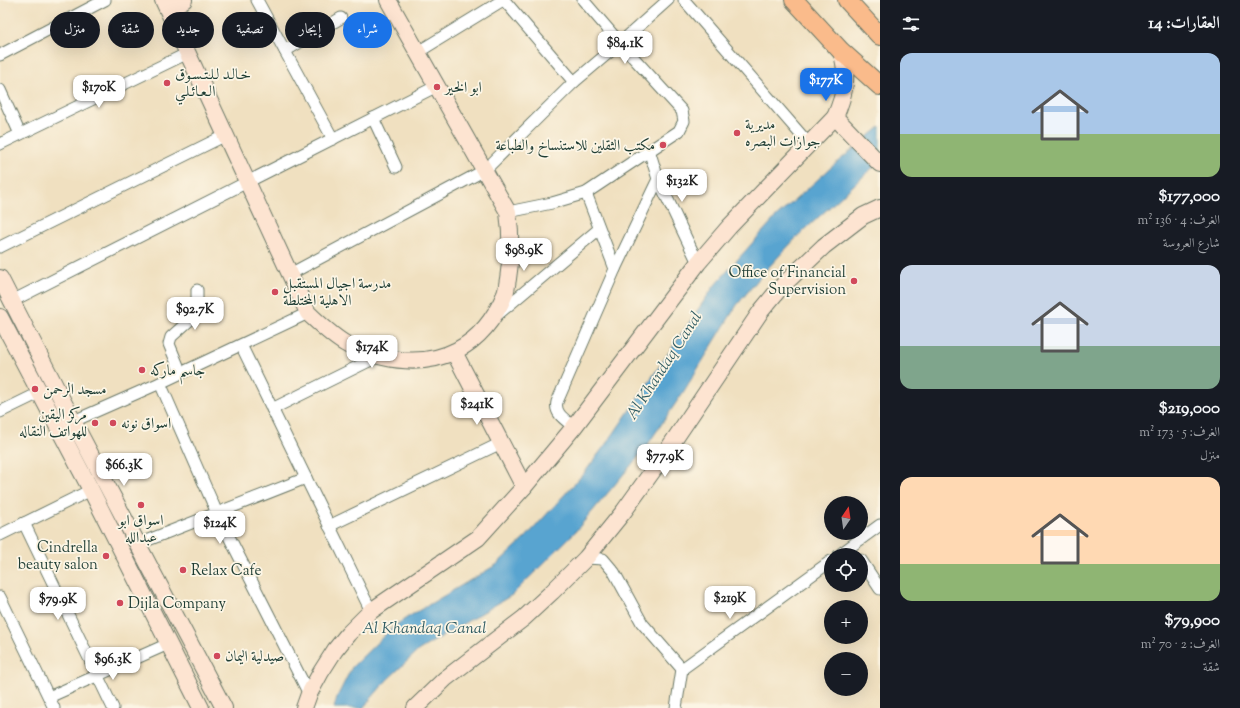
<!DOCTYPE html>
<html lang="ar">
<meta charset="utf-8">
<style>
:root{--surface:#171b24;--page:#242831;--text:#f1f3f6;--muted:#9ea1a6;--accent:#1a73e8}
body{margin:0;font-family:"Sorts Mill Goudy",Amiri,serif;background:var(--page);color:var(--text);direction:rtl;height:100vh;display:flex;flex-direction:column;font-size:15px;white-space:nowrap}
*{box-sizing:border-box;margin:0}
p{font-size:13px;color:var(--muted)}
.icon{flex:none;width:22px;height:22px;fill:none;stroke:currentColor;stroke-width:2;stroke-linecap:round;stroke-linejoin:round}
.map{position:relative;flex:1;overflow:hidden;direction:ltr}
.drawer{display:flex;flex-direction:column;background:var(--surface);width:360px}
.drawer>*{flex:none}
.guide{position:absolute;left:12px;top:12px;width:380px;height:36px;direction:rtl;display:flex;gap:8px}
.needle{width:26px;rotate:13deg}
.tools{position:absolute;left:824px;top:496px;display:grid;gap:8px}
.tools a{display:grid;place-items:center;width:44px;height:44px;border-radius:50%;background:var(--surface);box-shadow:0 4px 16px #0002;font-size:20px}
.price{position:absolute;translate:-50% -34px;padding:0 9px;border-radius:8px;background:#fff;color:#222;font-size:13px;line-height:26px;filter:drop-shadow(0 1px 2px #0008)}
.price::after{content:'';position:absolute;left:50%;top:24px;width:12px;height:9px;margin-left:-6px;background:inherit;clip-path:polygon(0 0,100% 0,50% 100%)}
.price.selected{background:var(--accent);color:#fff}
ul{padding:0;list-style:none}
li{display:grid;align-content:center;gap:8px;height:212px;padding:0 20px}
li span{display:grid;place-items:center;height:124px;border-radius:12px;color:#555}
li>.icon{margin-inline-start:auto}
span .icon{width:72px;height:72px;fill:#fffc;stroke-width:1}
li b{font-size:17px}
h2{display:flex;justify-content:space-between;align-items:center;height:48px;padding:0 20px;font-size:17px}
.pill{padding:0 14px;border-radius:18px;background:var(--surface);box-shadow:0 4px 16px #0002;font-size:14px;line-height:36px}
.pill.selected{background:var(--accent);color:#fff}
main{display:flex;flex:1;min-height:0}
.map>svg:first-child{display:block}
</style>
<main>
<section class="drawer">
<h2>العقارات: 14<svg class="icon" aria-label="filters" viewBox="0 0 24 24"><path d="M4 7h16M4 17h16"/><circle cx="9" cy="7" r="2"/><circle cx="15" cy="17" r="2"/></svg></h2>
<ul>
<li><span style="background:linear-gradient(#a9c7e8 65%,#8fb573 0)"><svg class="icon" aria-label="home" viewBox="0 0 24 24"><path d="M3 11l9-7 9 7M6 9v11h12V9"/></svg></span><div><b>$177,000</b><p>الغرف: 4 · 136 m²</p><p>شارع العروسة</p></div></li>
<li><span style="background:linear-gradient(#c9d6e8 65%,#7fa58c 0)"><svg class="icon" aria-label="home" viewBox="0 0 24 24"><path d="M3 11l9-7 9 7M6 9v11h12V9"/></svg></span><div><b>$219,000</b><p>الغرف: 5 · 173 m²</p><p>منزل</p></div></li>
<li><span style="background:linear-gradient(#ffd9b3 70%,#8fb573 0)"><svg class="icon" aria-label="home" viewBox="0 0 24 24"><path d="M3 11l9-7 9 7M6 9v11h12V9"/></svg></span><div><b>$79,900</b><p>الغرف: 2 · 70 m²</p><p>شقة</p></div></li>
</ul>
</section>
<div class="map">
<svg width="880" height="708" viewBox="0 0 880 708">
<rect width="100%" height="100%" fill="#fcf5e5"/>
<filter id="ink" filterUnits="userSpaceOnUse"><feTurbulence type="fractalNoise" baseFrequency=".025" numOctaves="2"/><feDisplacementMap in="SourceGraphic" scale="8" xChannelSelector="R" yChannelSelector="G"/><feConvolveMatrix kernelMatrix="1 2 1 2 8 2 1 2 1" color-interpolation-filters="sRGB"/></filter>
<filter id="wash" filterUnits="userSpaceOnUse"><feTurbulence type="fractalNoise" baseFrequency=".012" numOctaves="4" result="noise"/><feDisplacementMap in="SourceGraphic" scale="16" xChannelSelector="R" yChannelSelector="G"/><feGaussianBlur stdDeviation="0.9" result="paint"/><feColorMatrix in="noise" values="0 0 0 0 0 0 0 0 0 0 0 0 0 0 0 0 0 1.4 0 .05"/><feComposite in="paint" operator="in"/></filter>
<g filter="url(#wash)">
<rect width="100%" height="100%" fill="#f0e0c0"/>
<path fill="#58a4d0" stroke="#3c7082" d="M 880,127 L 880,161 L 797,237 L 766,270 L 737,305 L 684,391 L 644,450 L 575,532 L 512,595 L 419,650 L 387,680 L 363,708 L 334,708 L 337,697 L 352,667 L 393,627 L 408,617 L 496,565 L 526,537 L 585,472 L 614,433 L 714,286 L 746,250 L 775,218 L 835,164 Z"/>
</g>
<g filter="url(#ink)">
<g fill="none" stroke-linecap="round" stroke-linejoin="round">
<g stroke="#687665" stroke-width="13">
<g id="street">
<path d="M 257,0 L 333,139"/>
<path d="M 504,0 L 574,82"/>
<path d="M 684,0 L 809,144"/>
<path d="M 285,51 L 341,18"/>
<path d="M 418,52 L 503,0"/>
<path d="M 0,55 L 105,0"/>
<path d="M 0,90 L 20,134"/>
<path d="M 373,118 L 396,167"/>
<path d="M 0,144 L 188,53"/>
<path d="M 649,150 L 658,179 L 698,263"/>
<path d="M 586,193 L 615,269"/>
<path d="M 508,212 L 552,203 L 586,193 L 679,131 L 684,121 L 682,111 L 620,43 L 583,0"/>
<path d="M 0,247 L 226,135"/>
<path d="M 290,274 L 485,170 L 574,82 L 620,43 L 668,0"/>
<path d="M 12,301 L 437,86"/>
<path d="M 497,315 L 599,229"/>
<path d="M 241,345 L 371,611"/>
<path d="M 181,373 L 169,344 L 171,337 L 192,318 L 197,310 L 197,290"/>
<path d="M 160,383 L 217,513 L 309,694"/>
<path d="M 272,409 L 379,356"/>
<path d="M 0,412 L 39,393"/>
<path d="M 67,424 L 160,383 L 308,313"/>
<path d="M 574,427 C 566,420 554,414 557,402 L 615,269 L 658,179"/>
<path d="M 24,523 L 113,708"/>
<path d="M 329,526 L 501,443"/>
<path d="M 0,535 L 91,490"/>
<path d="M 138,544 L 306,478"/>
<path d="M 839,555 L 880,525"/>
<path d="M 586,558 L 603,559 L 614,572 L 642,623 L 682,669"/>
<path d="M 861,560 L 880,589"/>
<path d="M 0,597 L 54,708"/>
<path d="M 49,697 L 168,644"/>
<path d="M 676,708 L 682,669 L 831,561"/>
</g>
</g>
<g stroke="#687665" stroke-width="18">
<g id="secondary">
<path d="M 163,0 L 308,313 C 320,324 332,336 346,344 C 357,351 370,354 383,357 C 439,370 483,347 505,294 C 507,289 507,283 508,279 C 512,256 511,235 508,212 L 388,0"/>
<path d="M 168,9 L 184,0"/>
<path d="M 841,51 C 849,76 845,94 835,117 L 880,164"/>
<path d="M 0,278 L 73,421 L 224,708"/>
<path d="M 0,317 L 91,490 L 201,708"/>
<path d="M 454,352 L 524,487"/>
<path d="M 304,708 L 309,694 L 321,672 L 335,650 L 348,634 L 371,611 L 478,538 L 524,487 L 574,427 L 698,263 L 729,227 L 835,117"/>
<path d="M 415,708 L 445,679 L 524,618 L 552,592 L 586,558 L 624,511 L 662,458 L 761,311 L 780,288 L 824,246 L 863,216 L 880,208"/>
</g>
</g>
<g stroke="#687665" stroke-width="20">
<g id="primary">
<path d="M 794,0 L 841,51 L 880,86"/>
<path d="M 847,0 L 880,36"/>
</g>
</g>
<use href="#street" stroke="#fff" stroke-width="11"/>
<use href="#secondary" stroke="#fde4d1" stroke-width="16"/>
<use href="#primary" stroke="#fabb8b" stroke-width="18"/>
</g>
</g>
<g fill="#d1495b" stroke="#fcf5e5" stroke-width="1.5">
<circle cx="167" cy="83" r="4"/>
<circle cx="437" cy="87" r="4"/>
<circle cx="737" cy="133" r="4"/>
<circle cx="663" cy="145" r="4"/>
<circle cx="854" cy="281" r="4"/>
<circle cx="275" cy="292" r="4"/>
<circle cx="142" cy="370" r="4"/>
<circle cx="35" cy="389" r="4"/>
<circle cx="95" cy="423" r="4"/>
<circle cx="113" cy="423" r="4"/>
<circle cx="141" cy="505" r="4"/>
<circle cx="106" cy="556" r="4"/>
<circle cx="183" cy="570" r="4"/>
<circle cx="120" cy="603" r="4"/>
<circle cx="217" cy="656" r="4"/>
</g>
<g text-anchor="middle" stroke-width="3.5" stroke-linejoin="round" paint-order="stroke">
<g font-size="15" fill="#1f3d34" stroke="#fcf5e5" text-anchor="start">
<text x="175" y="79">خـالـد لـلـتـسـوق<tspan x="175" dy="17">الـعـائـلـي</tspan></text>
<text x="445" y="92">ابو الخير</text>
<text x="745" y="129">مديرية<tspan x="745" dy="17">جوازات البصره</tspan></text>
<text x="655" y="150" text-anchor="end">مكتب الثقلين للاستنساخ والطباعة</text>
<text x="846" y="277" text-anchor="end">Office of Financial<tspan x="846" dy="17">Supervision</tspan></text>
<text x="283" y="288">مدرسة اجيال المستقبل<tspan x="283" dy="17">الاهلية المختلطة</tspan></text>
<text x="150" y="375">جاسم ماركه</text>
<text x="43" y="394">مسجد الرحمن</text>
<text x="87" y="419" text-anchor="end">مركز اليقين<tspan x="87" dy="17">للهواتف النقاله</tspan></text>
<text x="121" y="428">اسواق نونه</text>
<text x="141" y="525" text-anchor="middle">اسواق ابو<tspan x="141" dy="17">عبدالله</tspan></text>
<text x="98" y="552" text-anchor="end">Cindrella<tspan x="98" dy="17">beauty salon</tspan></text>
<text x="191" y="575">Relax Cafe</text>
<text x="128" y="608">Dijla Company</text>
<text x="225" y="661">صيدلية اليمان</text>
</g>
<g font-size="16" font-style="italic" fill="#305c63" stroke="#fcf5e5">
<text transform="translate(663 365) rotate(-57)" y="6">Al Khandaq Canal</text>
<text x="424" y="633">Al Khandaq Canal</text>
</g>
</g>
</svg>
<div class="tools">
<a><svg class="needle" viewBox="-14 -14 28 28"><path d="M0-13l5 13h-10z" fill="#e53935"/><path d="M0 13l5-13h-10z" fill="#9ea1a6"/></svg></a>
<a><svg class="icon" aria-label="locate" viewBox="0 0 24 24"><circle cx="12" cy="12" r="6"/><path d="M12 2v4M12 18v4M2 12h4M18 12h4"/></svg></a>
<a>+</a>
<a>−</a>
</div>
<b class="price" style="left:625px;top:65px">$84.1K</b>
<b class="price selected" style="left:826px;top:102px">$177K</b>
<b class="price" style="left:99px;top:109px">$170K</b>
<b class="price" style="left:682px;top:203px">$132K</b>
<b class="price" style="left:524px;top:272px">$98.9K</b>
<b class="price" style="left:195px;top:331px">$92.7K</b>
<b class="price" style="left:372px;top:369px">$174K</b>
<b class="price" style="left:477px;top:426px">$241K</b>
<b class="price" style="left:665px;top:478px">$77.9K</b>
<b class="price" style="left:124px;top:487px">$66.3K</b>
<b class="price" style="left:220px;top:545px">$124K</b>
<b class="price" style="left:730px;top:620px">$219K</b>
<b class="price" style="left:58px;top:621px">$79.9K</b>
<b class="price" style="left:113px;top:681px">$96.3K</b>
<div class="guide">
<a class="pill selected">شراء</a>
<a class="pill">إيجار</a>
<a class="pill">تصفية</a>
<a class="pill">جديد</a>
<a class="pill">شقة</a>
<a class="pill">منزل</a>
</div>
</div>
</main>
